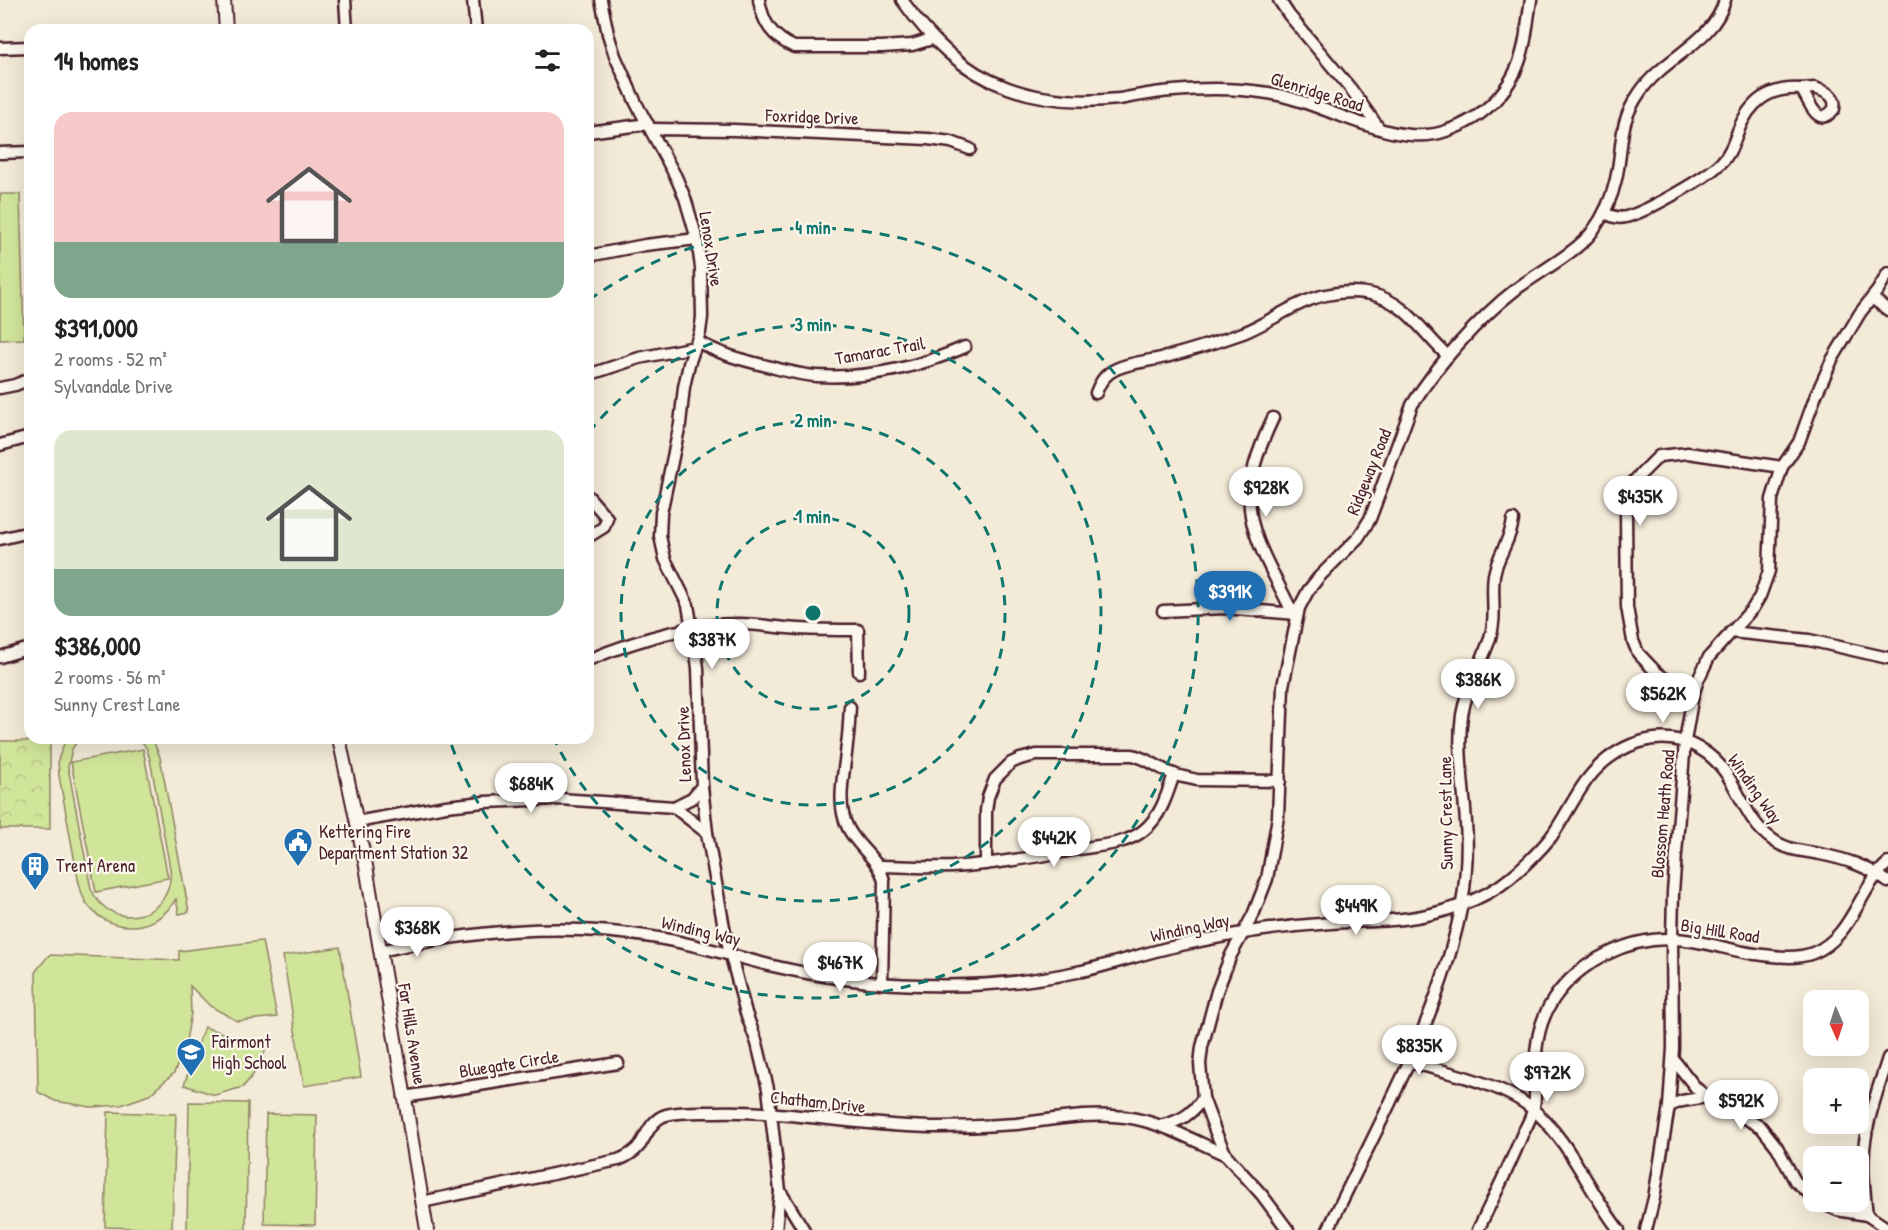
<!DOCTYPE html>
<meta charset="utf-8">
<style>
:root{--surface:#fff;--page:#f6f6f6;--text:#222;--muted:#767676;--accent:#1f6fb2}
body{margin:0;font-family:"Patrick Hand",sans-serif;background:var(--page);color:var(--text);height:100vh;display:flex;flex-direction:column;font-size:22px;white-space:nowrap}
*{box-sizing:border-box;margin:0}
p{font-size:20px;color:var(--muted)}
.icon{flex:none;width:33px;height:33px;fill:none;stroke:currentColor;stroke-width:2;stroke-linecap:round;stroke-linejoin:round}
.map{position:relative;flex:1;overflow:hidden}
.sheet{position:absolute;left:24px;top:24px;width:570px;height:720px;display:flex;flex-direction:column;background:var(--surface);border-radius:18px;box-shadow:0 6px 24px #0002}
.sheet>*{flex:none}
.needle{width:39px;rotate:177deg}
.controls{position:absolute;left:1803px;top:990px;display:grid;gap:12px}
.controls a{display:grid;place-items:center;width:66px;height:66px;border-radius:12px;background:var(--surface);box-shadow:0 6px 24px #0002;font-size:30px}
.price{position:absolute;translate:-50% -51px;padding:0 14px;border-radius:21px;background:#fff;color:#222;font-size:20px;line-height:39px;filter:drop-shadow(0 2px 3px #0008)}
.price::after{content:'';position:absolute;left:50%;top:36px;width:18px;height:14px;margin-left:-9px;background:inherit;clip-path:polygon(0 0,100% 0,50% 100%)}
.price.active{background:var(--accent);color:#fff}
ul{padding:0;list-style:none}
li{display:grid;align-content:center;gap:12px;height:318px;padding:0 30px}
li span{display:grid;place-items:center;height:186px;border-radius:18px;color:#555}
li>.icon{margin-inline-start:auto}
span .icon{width:108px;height:108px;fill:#fffc;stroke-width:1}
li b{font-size:26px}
h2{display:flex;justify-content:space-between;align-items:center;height:72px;padding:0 30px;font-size:26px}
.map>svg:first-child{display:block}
</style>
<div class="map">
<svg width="1888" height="1230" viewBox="0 0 1888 1230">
<defs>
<pattern id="park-crowns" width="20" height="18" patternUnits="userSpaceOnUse" patternTransform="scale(1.5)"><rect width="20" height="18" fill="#d1e59a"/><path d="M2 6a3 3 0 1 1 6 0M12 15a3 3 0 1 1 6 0" fill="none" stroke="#b5c485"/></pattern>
</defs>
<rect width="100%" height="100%" fill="#f3ead8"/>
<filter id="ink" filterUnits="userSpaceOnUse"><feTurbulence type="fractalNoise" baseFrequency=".0167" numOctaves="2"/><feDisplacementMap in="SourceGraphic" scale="12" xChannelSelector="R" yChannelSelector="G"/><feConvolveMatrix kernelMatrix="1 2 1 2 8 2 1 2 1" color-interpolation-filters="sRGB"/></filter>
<g filter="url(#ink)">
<g fill="#d1e59a" stroke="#8e8262" stroke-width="1.5">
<path d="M 0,194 L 20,194 L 24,339 L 0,340 Z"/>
<path d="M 66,738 L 79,738 L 72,749 L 68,767 L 91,889 C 111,935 176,918 170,868 L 150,759 L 146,747 L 139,738 L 152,738 L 160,757 L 189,912 L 179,914 L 176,899 C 166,915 151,926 131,926 C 113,927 95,917 85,901 C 78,888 77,871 74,857 C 69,830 64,803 59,776 L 58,760 Z"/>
<path d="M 143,749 L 168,878 L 96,892 L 71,762 Z"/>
<path d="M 262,941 L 277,1017 L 237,1021 L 210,1006 L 190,986 L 191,1013 L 185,1046 L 174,1073 L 149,1095 L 121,1105 L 91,1107 L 55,1101 L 38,1092 L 36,971 L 49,955 L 179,960 L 179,951 Z"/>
<path d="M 340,947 L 361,1077 L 304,1086 L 283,956 Z"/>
<path d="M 204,1027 L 266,1047 L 261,1065 L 243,1087 L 215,1095 L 184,1085 Z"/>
<path d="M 189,1102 L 248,1103 L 246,1230 L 187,1230 Z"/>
<path d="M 108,1112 L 176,1114 L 172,1229 L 105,1227 Z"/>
<path d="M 266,1114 L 317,1115 L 315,1225 L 264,1224 Z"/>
</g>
<rect fill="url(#park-crowns)" stroke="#8e8262" stroke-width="1.5" x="0" y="741" width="50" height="88"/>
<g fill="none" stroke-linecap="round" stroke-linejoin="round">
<g stroke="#4a1f2b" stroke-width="15">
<g id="minor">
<path d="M 345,0 L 347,30"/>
<path d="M 473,0 L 476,30"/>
<path d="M 601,0 L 608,34 L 615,56 L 636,103 L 676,177 L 685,198 L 697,239 L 701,267 L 702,317 L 700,332 L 689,364 L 684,387 L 680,424 L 661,513 L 660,536 L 665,559 L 688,605 L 695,647 L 698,668 L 702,786 L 707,833 L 725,933 L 746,1013 L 757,1043 L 768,1089 L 780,1191 L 776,1230"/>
<path d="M 759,0 C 763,23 772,37 794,47 L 882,47 L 912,45 L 932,39"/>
<path d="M 902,0 C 930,39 961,71 1008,88 C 1044,101 1081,103 1119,99 C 1137,96 1155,92 1173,91 C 1205,88 1236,88 1268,93 C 1323,101 1393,150 1446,131 C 1484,119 1514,88 1523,49 C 1527,33 1528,16 1531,0"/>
<path d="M 1279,0 L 1289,15 L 1351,89 L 1378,127"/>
<path d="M 0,48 L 30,47"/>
<path d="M 1815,88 C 1826,92 1837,95 1834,109 C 1816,131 1809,98 1801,89 Z"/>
<path d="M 651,129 L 734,130 L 928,139 L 951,142 L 970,149"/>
<path d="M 588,132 L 648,124"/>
<path d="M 0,153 L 30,152"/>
<path d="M 1604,213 C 1611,216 1618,219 1626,217 C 1646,212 1706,178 1721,163 C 1730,154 1734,142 1738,131 C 1750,101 1769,87 1801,89"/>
<path d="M 588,256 L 645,245 L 697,239"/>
<path d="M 1872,298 L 1888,310"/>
<path d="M 697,341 C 719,354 742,360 767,366 C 783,370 800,375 816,376 C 867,379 919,367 965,347"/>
<path d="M 588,375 L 639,358 L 695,347"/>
<path d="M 0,388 L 15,385 L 30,379"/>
<path d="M 1096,393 C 1100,382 1105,374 1116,369 C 1133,361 1155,361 1173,355 C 1196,349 1220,341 1243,333 C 1271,322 1296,301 1326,295 C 1340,292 1357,291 1371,294 C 1407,302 1423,334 1448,356"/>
<path d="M 1273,418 C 1259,448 1245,482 1251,516 C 1256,547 1280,585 1293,614"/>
<path d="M 0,445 L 30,437"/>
<path d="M 588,496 L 607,518 L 604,527 L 588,537"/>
<path d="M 0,539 L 30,532"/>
<path d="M 1163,611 L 1224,608 L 1297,614"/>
<path d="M 1731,632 L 1809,640 L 1888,658"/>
<path d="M 0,657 L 30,648"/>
<path d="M 588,660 C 636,640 687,624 739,624 C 759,624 779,628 799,629 C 819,630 838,630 858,630 L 859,672"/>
<path d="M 1693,695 L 1680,690 L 1656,672 L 1638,653 L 1633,641 L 1627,607 L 1626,515 L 1635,480 L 1659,456 L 1688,453 L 1782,467"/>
<path d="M 850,707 C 849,719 849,732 847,744 C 845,771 835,803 848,828 C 858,848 879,859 884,881 L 882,983"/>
<path d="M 674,807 L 692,798 L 702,786"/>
<path d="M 356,822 L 446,806 L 484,802 L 560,799 L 674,807 L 707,833"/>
<path d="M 986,864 L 986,811 L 988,797 L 995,779 L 1011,763 L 1020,759 L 1036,755 L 1133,755 C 1148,759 1159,768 1173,774 C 1181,777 1189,778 1197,780 L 1280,781"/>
<path d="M 879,866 C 903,866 928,868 952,867 C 995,864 1037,857 1079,849 C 1101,845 1126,845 1144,830 C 1161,816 1167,795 1174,774"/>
<path d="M 380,951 C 471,931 559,922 652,937 C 693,943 732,956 773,966 C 820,977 871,984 920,985 C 973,987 1025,983 1077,972 C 1112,965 1146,952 1181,945 C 1226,935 1274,927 1320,924 C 1348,921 1376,922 1403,919 C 1438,915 1483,901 1510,878 C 1524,866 1539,852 1551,837 C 1564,819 1573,799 1586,781 C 1614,744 1661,725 1702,750 C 1739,773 1740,818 1773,840 C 1786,850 1804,851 1820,854 C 1845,859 1868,866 1888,882"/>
<path d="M 1673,1059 L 1696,1088 L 1707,1097 L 1761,1127 L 1777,1147 L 1795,1181 L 1814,1198"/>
<path d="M 1410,1062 C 1446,1072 1502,1084 1530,1107 C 1569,1138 1589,1192 1619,1230"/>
<path d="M 404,1097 L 618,1063"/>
<path d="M 1669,1106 L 1682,1101 L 1707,1097"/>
<path d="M 1163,1125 C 1181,1121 1192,1114 1203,1098"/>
<path d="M 780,1191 L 804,1230"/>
<path d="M 422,1202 L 618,1160 C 626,1157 634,1153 640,1145 C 647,1134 652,1119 666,1115 C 681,1111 700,1112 716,1112 C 791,1110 864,1127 938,1127 C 964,1127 990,1126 1016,1124 C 1052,1120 1088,1112 1125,1117 C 1162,1122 1192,1140 1226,1155"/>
<path d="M 1819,1202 L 1837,1210 L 1867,1215 L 1888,1229"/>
<path d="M 1867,1215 C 1864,1189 1861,1162 1866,1135 C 1870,1109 1880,1084 1888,1058"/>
<path d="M 1288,1230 L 1262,1195 L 1226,1155 L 1216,1133 L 1203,1098 L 1200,1064 L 1202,1047 L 1217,991 L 1231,955 L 1253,915 L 1267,879 L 1278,817 L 1283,686 L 1299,608 L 1308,591 L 1319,577 L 1358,538 L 1370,519 L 1412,405 C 1435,367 1480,317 1515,290 C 1536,274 1577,252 1592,232 C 1603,217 1612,198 1616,179 C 1624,144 1617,125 1640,92 C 1664,57 1714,42 1725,0"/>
<path d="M 1328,1230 C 1378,1124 1439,1021 1462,904 C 1466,878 1468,849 1466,823 C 1464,787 1457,750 1462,715 C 1467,685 1481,666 1490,638 C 1497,617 1491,597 1494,575 C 1497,556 1511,540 1513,520"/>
<path d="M 1478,1230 C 1493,1198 1509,1168 1522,1135 C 1526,1127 1531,1119 1533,1110 C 1536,1102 1535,1091 1535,1083 C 1535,1053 1536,1026 1553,1000 C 1578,962 1628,937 1674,939 C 1701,940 1728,950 1755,954 C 1774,956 1795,960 1813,953 C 1853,937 1858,889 1888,863"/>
<path d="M 1646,1230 L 1654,1198 L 1669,1106 L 1673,1048 L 1672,939 L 1673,892 L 1685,741 L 1693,695 L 1698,680 L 1709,657 L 1753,608 L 1760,596 L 1769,571 L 1772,499 L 1782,467 L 1799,442 L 1816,395 L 1832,360 L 1860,313 L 1878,290 L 1888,273"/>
</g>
</g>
<g stroke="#4a1f2b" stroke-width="16">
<g id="major">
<path d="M 224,0 L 226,30"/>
<path d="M 339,738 L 366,866 L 427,1230"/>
</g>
</g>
<use href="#minor" stroke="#fbf7ec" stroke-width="10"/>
<use href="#major" stroke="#fbf7ec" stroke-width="12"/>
</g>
</g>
<g fill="none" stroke="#0f766e" stroke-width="3" stroke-dasharray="10 8">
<circle cx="813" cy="613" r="96"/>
<circle cx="813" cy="613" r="192"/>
<path d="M589 432A288 288 0 1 1 554 739"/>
<path d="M589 300A385 385 0 1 1 449 738"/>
</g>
<defs>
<g id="civic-pin" transform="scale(1.5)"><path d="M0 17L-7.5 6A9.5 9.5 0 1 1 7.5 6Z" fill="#1f6fb2" stroke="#fbf7ec"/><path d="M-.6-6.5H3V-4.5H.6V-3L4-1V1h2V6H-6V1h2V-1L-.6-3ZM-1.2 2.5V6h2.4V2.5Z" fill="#fff"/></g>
<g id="building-pin" transform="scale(1.5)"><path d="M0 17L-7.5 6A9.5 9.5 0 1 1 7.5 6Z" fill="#1f6fb2" stroke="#fbf7ec"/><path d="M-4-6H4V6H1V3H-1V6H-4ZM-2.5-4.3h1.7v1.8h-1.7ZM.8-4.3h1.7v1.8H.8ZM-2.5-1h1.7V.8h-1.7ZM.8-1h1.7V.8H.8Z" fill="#fff"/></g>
<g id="school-pin" transform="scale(1.5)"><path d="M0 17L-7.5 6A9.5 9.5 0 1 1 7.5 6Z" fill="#1f6fb2" stroke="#fbf7ec"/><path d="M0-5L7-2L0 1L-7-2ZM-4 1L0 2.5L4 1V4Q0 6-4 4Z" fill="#fff"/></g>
</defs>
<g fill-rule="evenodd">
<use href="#civic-pin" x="298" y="842"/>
<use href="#building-pin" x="35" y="866"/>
<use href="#school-pin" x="191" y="1052"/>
</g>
<g text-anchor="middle" stroke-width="4.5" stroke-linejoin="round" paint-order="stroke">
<g font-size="18" fill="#4a1f2b" stroke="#fbf7ec">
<text transform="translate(1317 92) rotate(17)" y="6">Glenridge Road</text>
<text transform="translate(812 117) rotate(2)" y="6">Foxridge Drive</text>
<text transform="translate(711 249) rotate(81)" y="6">Lenox Drive</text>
<text transform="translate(880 351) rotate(-10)" y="6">Tamarac Trail</text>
<text transform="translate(1369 472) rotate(-68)" y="6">Ridgeway Road</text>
<text transform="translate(684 744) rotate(-92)" y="6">Lenox Drive</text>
<text transform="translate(1755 789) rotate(55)" y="6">Winding Way</text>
<text transform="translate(1446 813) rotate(-91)" y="6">Sunny Crest Lane</text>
<text transform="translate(1663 814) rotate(-85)" y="6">Blossom Heath Road</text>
<text transform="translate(1190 928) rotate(-12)" y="6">Winding Way</text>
<text transform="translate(701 931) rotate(13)" y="6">Winding Way</text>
<text transform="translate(1720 931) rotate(9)" y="6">Big Hill Road</text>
<text transform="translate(412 1034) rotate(81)" y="6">Far Hills Avenue</text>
<text transform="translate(509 1064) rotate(-9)" y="6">Bluegate Circle</text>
<text transform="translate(818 1102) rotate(6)" y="6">Chatham Drive</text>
</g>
<g font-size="18" fill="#4a1f2b" stroke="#fbf7ec" text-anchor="start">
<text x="319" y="838">Kettering Fire<tspan x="319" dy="21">Department Station 32</tspan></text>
<text x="56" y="872">Trent Arena</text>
<text x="212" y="1048">Fairmont<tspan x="212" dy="21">High School</tspan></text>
</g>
</g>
<circle cx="813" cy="613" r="9" fill="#0f766e" stroke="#fbf7ec" stroke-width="3"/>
<g font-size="18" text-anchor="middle" font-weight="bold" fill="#0f766e" stroke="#fbf7ec" stroke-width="4.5" stroke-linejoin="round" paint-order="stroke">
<text x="813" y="234">4 min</text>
<text x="813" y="331">3 min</text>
<text x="813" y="427">2 min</text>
<text x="813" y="523">1 min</text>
</g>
</svg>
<div class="controls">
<a><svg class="needle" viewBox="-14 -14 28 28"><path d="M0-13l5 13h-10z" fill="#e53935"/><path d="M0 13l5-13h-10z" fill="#767676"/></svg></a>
<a>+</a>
<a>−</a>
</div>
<b class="price" style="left:1266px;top:518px">$928K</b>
<b class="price" style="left:1640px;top:527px">$435K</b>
<b class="price active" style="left:1230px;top:622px">$391K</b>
<b class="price" style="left:712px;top:670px">$387K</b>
<b class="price" style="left:1478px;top:710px">$386K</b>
<b class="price" style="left:1663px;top:724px">$562K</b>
<b class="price" style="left:531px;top:814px">$684K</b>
<b class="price" style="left:1054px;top:868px">$442K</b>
<b class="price" style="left:1356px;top:936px">$449K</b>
<b class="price" style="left:417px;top:958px">$368K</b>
<b class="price" style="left:840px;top:993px">$467K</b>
<b class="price" style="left:1419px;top:1076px">$835K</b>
<b class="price" style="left:1547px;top:1103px">$972K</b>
<b class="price" style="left:1741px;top:1131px">$592K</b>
<section class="sheet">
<h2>14 homes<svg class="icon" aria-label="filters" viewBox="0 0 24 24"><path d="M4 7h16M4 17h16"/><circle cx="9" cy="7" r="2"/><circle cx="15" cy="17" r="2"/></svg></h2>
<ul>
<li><span style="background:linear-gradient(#f6c9c9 70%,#7fa58c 0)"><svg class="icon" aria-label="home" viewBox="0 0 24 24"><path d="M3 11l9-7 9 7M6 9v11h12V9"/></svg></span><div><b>$391,000</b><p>2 rooms · 52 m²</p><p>Sylvandale Drive</p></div></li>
<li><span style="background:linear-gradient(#dfe7d0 75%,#7fa58c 0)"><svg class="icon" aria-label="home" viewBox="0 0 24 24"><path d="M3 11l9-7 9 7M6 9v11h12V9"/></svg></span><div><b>$386,000</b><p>2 rooms · 56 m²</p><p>Sunny Crest Lane</p></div></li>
</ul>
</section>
</div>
